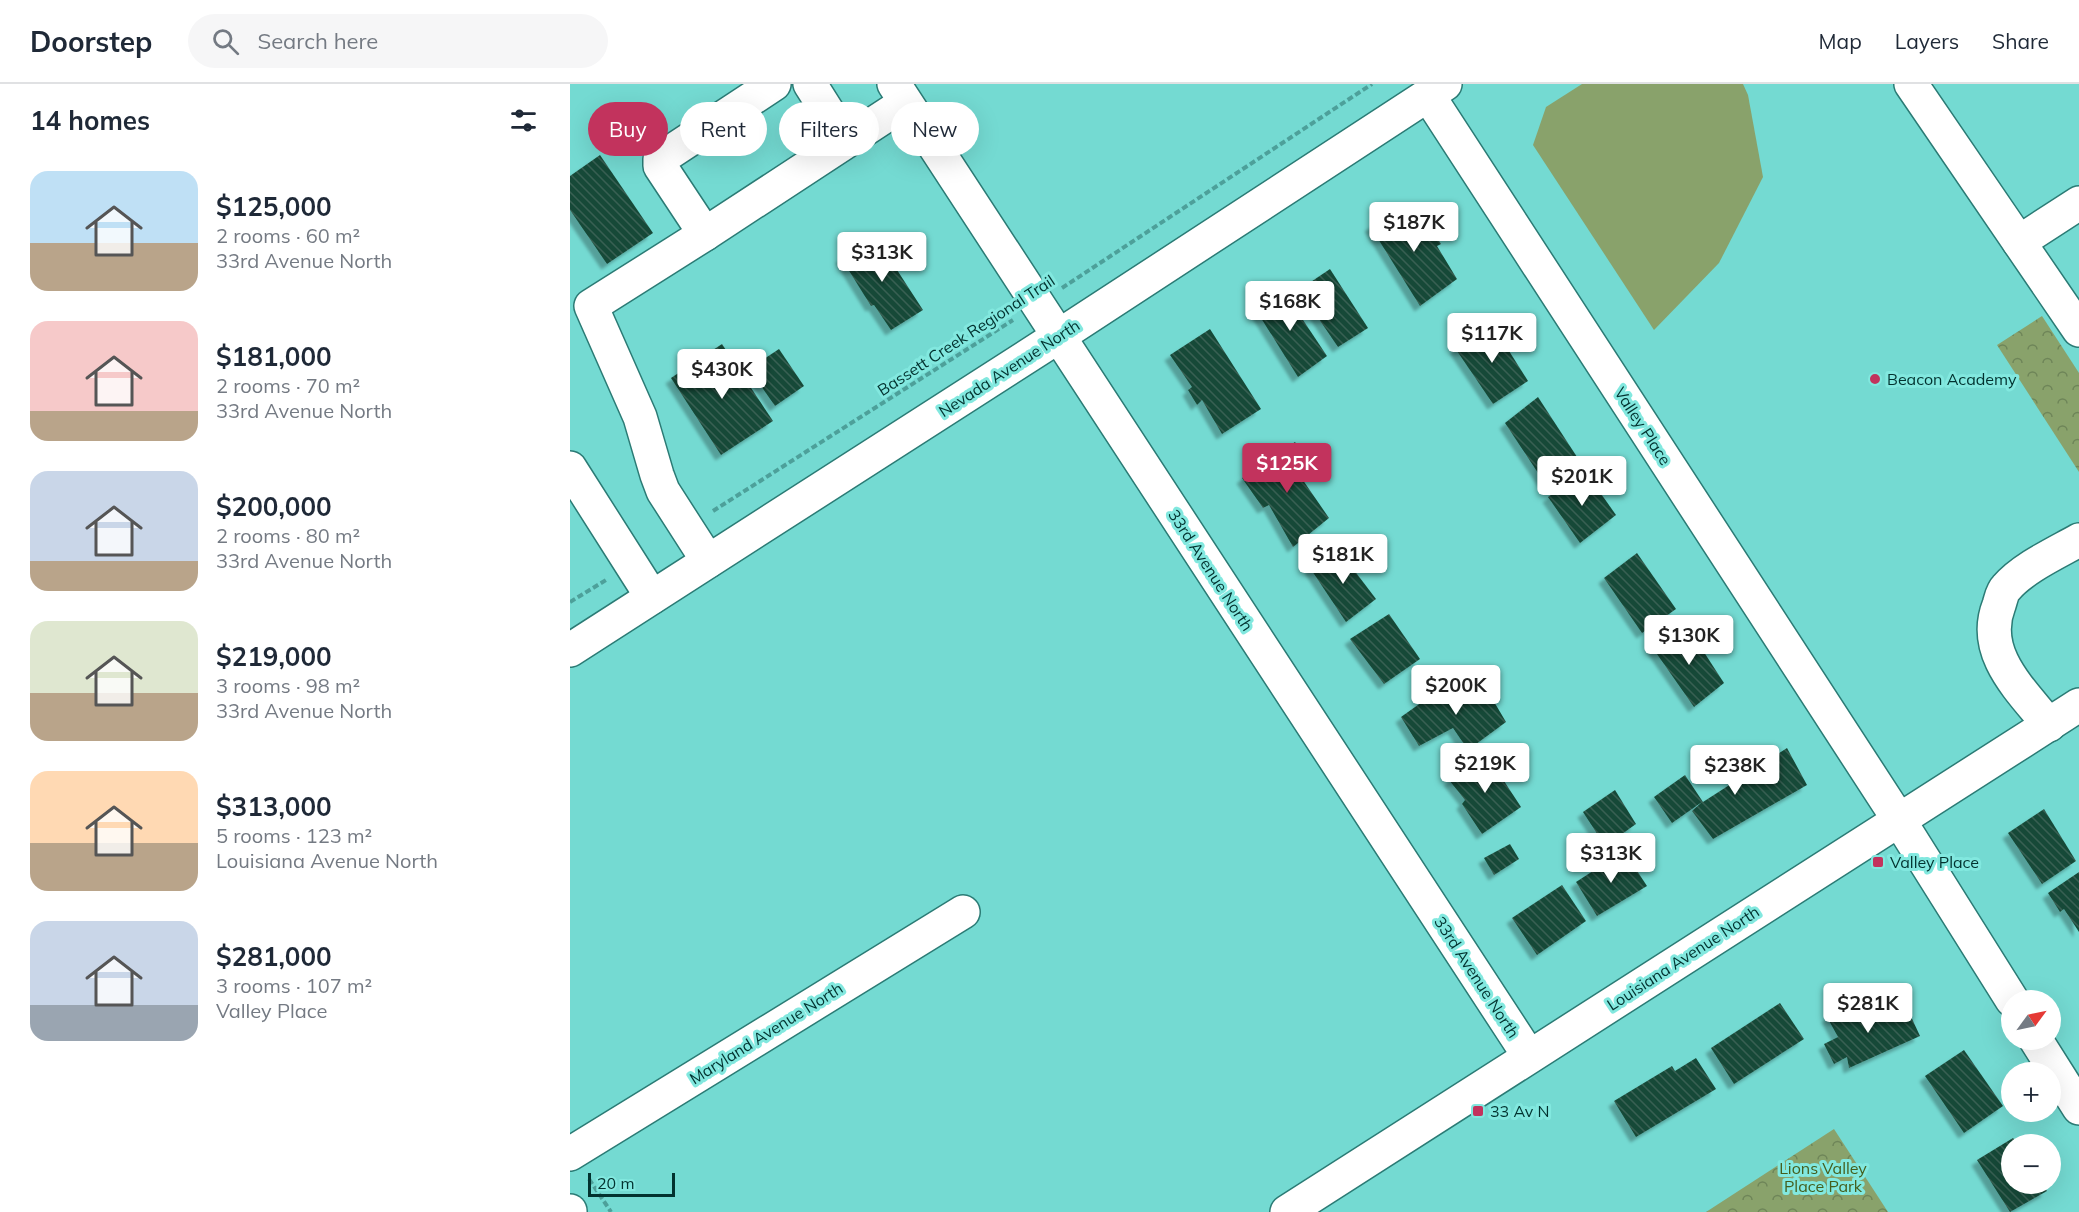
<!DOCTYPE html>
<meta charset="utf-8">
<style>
:root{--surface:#fff;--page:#f6f6f7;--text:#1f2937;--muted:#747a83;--line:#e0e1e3;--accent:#c2335d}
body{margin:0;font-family:Mulish,sans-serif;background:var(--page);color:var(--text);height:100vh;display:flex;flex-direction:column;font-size:22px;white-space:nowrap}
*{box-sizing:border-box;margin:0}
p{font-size:20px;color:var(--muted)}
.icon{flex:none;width:33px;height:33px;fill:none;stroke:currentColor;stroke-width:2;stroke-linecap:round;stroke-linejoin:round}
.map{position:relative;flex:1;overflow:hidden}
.sheet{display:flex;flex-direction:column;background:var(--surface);width:570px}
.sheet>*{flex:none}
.hud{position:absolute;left:18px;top:18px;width:570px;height:54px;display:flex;gap:12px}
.needle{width:39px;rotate:57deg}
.controls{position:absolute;left:1431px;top:906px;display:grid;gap:12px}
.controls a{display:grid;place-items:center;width:60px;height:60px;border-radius:50%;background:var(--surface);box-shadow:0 6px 24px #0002;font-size:30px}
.scale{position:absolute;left:18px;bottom:15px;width:87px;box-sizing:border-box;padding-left:6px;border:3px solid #02322f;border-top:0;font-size:16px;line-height:21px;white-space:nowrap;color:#02322f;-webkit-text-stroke:4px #82e8df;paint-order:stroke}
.price{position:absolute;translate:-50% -51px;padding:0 14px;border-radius:6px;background:#fff;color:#222;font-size:20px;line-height:39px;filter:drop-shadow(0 2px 3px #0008)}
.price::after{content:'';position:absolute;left:50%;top:36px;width:18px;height:14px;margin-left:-9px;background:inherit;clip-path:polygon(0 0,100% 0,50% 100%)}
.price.active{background:var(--accent);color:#fff}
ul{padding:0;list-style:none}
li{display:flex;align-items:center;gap:18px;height:150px;padding:0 30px}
li span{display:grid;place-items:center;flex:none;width:168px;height:120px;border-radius:18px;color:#555}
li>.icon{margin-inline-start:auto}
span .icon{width:72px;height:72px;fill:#fffc;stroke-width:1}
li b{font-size:26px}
h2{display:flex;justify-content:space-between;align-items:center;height:72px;padding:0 30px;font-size:26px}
.chip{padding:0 21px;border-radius:27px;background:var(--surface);box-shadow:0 6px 24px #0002;font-size:21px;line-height:54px}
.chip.active{background:var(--accent);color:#fff}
header{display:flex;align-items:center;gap:36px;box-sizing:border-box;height:84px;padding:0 30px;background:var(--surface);border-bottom:2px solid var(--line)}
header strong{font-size:28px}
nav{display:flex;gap:33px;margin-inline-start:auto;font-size:21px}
.search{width:420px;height:54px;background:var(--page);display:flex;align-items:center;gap:15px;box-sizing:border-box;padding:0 21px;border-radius:33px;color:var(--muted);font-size:22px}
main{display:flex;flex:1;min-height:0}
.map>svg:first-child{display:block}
</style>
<header>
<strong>Doorstep</strong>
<div class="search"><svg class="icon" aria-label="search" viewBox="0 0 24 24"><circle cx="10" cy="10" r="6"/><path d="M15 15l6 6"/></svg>Search here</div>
<nav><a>Map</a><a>Layers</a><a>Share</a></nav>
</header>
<main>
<section class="sheet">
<h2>14 homes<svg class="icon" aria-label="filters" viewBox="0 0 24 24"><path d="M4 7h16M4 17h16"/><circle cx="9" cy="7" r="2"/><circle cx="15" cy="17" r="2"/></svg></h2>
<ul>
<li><span style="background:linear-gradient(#bfe0f5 60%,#b9a48a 0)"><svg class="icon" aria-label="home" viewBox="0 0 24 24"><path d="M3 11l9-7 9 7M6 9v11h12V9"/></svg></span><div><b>$125,000</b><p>2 rooms · 60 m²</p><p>33rd Avenue North</p></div></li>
<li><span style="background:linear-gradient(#f6c9c9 75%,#b9a48a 0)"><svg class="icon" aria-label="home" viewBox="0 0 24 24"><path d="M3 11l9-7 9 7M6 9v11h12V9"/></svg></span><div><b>$181,000</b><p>2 rooms · 70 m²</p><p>33rd Avenue North</p></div></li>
<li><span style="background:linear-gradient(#c9d6e8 75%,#b9a48a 0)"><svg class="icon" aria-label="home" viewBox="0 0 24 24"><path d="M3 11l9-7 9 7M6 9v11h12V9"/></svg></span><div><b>$200,000</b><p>2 rooms · 80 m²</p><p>33rd Avenue North</p></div></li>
<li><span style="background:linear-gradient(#dfe7d0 60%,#b9a48a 0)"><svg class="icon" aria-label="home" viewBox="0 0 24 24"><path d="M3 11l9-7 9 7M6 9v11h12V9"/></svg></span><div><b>$219,000</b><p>3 rooms · 98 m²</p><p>33rd Avenue North</p></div></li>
<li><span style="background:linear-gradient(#ffd9b3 60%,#b9a48a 0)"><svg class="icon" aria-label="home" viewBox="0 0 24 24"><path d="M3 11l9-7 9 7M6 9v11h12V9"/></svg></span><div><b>$313,000</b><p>5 rooms · 123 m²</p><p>Louisiana Avenue North</p></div></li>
<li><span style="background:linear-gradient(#c9d6e8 70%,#9aa5b1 0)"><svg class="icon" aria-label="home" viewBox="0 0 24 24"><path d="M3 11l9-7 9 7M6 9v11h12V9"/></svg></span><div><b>$281,000</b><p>3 rooms · 107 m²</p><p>Valley Place</p></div></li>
</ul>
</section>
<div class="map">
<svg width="1509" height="1128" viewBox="0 0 1509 1128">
<defs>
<pattern id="forest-crowns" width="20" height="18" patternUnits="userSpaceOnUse" patternTransform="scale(1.5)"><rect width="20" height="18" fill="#89a26b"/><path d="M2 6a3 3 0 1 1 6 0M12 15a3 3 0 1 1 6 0" fill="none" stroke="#6e8558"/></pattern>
<pattern id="building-back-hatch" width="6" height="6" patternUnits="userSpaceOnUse" patternTransform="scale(1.5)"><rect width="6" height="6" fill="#194838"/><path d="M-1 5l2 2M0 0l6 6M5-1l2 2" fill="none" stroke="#386053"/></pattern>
<filter id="shadow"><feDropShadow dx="-5.5" dy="5.5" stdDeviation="1.5" flood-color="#0004"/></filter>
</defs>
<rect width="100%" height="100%" fill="#74dad2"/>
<g fill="url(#forest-crowns)">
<path d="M 1472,232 L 1509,289 L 1509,388 L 1427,261 Z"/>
<path d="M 1264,1045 L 1318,1128 L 1136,1128 Z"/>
</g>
<path fill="#89a26b" d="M 1012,0 L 1173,0 L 1178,11 L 1193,93 L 1149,179 L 1084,246 L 963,61 L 976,23 Z"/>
<g fill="url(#building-back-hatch)" filter="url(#shadow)">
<path d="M 30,71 L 83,149 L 37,180 L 0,126 L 0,92 Z"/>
<path d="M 838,118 L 859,149 L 862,146 L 871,160 L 867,162 L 887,195 L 850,222 L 800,142 Z"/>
<path d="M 305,152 L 353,226 L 321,246 L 304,221 L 301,222 L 271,174 Z"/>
<path d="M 760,185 L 798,244 L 768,263 L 729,206 Z"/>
<path d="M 711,203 L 757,272 L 728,293 L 684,223 Z"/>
<path d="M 922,240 L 958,297 L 923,320 L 885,264 Z"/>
<path d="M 640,245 L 691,325 L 652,350 L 632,316 L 627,321 L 618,306 L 622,303 L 600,271 Z"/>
<path d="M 152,260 L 203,337 L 151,371 L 101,294 Z"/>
<path d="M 209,265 L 234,302 L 205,322 L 179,285 Z"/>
<path d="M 968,313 L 1009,376 L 974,398 L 935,339 Z"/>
<path d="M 725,358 L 740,381 L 728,389 L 759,434 L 723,463 L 699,421 L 693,424 L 672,394 Z"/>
<path d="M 1015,387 L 1046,431 L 1010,459 L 978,413 Z"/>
<path d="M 768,465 L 806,515 L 776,538 L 740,484 Z"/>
<path d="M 1067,469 L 1106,525 L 1072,549 L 1034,494 Z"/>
<path d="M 819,530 L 850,575 L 814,600 L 780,555 Z"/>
<path d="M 1117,542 L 1154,599 L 1124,623 L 1082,563 Z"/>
<path d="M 910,594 L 936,638 L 898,666 L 883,644 L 849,662 L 831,633 L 869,606 L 876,617 Z"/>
<path d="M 1217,664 L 1237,701 L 1143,755 L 1122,727 L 1132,718 L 1102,739 L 1084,713 L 1115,691 L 1133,718 Z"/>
<path d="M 917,671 L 951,723 L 912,750 L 892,720 L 895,716 L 879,696 Z"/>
<path d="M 1045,706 L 1066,740 L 1035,762 L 1013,728 Z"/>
<path d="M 1474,725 L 1506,777 L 1472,800 L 1438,749 Z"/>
<path d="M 940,760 L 949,775 L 924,791 L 914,774 Z"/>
<path d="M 1054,767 L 1077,802 L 1027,832 L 1006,798 Z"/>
<path d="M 1509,788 L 1509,848 L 1494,825 L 1490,828 L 1478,809 Z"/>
<path d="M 992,801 L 1016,837 L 967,871 L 942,834 Z"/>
<path d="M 1287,917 L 1298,938 L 1314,930 L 1317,932 L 1337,924 L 1350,952 L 1279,984 L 1277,973 L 1264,980 L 1254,960 L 1268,953 L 1257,933 Z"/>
<path d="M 1210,919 L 1234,955 L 1164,1000 L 1141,964 Z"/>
<path d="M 1394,966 L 1433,1022 L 1394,1049 L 1355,992 Z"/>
<path d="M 1126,974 L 1146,1005 L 1066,1053 L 1044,1017 L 1102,982 L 1105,987 Z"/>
<path d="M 1443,1054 L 1448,1060 L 1442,1060 L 1442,1100 L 1472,1100 L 1477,1107 L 1440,1128 L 1407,1076 Z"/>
</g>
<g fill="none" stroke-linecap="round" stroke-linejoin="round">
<g stroke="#2b7b75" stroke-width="36">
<g id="minor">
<path d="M 240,0 L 276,57"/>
<path d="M 324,0 L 959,972"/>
<path d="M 1341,0 L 1509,246"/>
<path d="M 858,11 L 1329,736 L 1442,916"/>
<path d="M 135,150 L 90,82 L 90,75 L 204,0"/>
<path d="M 1449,158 L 1509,119"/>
<path d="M 0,384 L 82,513"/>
<path d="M 138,477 L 93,407 L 87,391 L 70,333 L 21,222 L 135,150 L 335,19"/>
<path d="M 0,566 L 489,252 L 875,0"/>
<path d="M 1479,641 C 1451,606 1410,569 1429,521 C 1431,515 1432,508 1436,504 C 1453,484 1486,469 1509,456"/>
<path d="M 1466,956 L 1509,1024"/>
<path d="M 0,1070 L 393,828"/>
<path d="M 0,1127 L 0,1128"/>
<path d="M 717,1128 L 1509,621"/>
</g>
</g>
<g stroke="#4da09a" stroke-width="4" stroke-dasharray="6 3" stroke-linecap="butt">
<path d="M 492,204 L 802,0"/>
<path d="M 143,427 L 443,236"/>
<path d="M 0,518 L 36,496"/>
<path d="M 19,1095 L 41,1128"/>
</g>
<use href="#minor" stroke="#fff" stroke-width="33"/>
</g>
<g fill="#c2335d" stroke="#82e8df" stroke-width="2">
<circle cx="1305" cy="295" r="6"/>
<rect x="1302" y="772" width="12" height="12" rx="3"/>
<rect x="902" y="1021" width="12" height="12" rx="3"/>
</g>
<g text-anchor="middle" stroke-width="6" stroke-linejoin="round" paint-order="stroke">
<g font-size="16" fill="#02322f" stroke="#82e8df">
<text transform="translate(396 251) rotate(-33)" y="6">Bassett Creek Regional Trail</text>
<text transform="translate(439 284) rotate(-33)" y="6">Nevada Avenue North</text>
<text transform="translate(1073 342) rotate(57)" y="6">Valley Place</text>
<text transform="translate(641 486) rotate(57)" y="6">33rd Avenue North</text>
<text transform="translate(1113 874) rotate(-33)" y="6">Louisiana Avenue North</text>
<text transform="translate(907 893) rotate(57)" y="6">33rd Avenue North</text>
<text transform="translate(196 949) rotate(-32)" y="6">Maryland Avenue North</text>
</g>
<g font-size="16" fill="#02322f" stroke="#82e8df" text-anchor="start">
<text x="1317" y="301">Beacon Academy</text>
<text x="1320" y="784">Valley Place</text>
<text x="920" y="1033">33 Av N</text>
</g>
<g font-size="16" fill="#445e1d" stroke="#82e8df">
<text x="1253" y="1090">Lions Valley<tspan x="1253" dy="18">Place Park</tspan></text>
</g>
</g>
</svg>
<div class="controls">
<a><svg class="needle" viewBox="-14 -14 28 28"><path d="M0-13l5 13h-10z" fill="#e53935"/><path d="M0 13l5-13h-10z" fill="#747a83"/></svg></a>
<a>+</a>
<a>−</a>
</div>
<div class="scale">20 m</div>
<b class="price" style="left:844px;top:169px">$187K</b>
<b class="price" style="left:312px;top:199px">$313K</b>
<b class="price" style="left:720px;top:248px">$168K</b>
<b class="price" style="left:922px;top:280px">$117K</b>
<b class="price" style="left:152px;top:316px">$430K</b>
<b class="price active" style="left:717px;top:410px">$125K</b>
<b class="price" style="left:1012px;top:423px">$201K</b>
<b class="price" style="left:773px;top:501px">$181K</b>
<b class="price" style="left:1119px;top:582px">$130K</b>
<b class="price" style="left:886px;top:632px">$200K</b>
<b class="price" style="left:915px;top:710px">$219K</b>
<b class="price" style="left:1165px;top:712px">$238K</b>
<b class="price" style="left:1041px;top:800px">$313K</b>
<b class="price" style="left:1298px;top:950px">$281K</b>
<div class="hud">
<a class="chip active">Buy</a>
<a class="chip">Rent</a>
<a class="chip">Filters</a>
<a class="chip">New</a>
</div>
</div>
</main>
